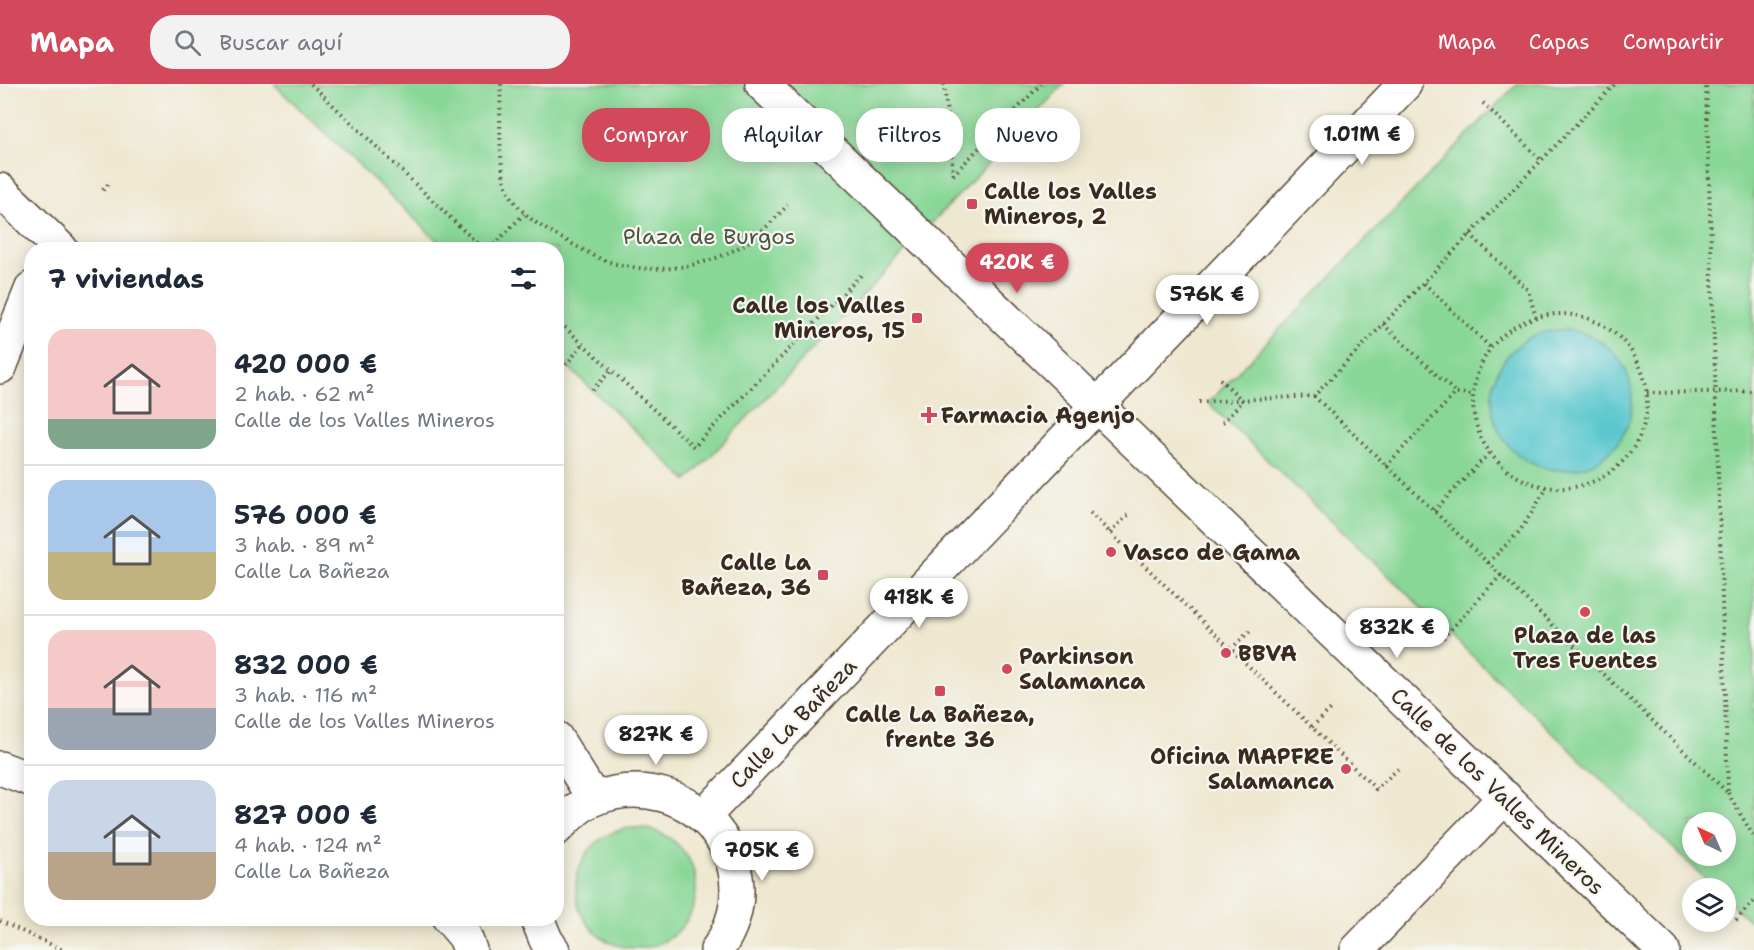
<!DOCTYPE html>
<html lang="es">
<meta charset="utf-8">
<style>
:root{--surface:#fff;--page:#f2f2f3;--text:#1f2937;--muted:#747a83;--line:#e0e1e3;--accent:#d1495b}
body{margin:0;font-family:"Shantell Sans",sans-serif;background:var(--page);color:var(--text);height:100vh;display:flex;flex-direction:column;font-size:22px;white-space:nowrap}
*{box-sizing:border-box;margin:0}
p{font-size:20px;color:var(--muted)}
.icon{flex:none;width:33px;height:33px;fill:none;stroke:currentColor;stroke-width:2;stroke-linecap:round;stroke-linejoin:round}
.map{position:relative;flex:1;overflow:hidden}
.side{position:absolute;left:24px;top:158px;width:540px;height:684px;display:flex;flex-direction:column;background:var(--surface);border-radius:24px;box-shadow:0 3px 15px #0003}
.side>*{flex:none}
.guide{position:absolute;left:582px;top:24px;width:570px;height:54px;display:flex;gap:12px}
.needle{width:39px;rotate:316deg}
.fabs{position:absolute;left:1682px;top:728px;display:grid;gap:12px}
.fabs a{display:grid;place-items:center;width:54px;height:54px;border-radius:50%;background:var(--surface);box-shadow:0 3px 15px #0003;font-size:30px}
.price{position:absolute;translate:-50% -51px;padding:0 14px;border-radius:21px;background:#fff;color:#222;font-size:20px;line-height:39px;filter:drop-shadow(0 2px 3px #0008)}
.price::after{content:'';position:absolute;left:50%;top:36px;width:18px;height:14px;margin-left:-9px;background:inherit;clip-path:polygon(0 0,100% 0,50% 100%)}
.price.on{background:var(--accent);color:#fff}
ul{padding:0;list-style:none}
li{display:flex;align-items:center;gap:18px;height:150px;padding:0 24px}
li+li{border-top:2px solid var(--line)}
li span{display:grid;place-items:center;flex:none;width:168px;height:120px;border-radius:18px;color:#555}
li>.icon{margin-inline-start:auto}
span .icon{width:72px;height:72px;fill:#fffc;stroke-width:1}
li b{font-size:26px}
h2{display:flex;justify-content:space-between;align-items:center;height:72px;padding:0 24px;font-size:26px}
.chip{padding:0 21px;border-radius:24px;background:var(--surface);box-shadow:0 3px 15px #0003;font-size:21px;line-height:54px}
.chip.on{background:var(--accent);color:#fff}
header{display:flex;align-items:center;gap:36px;box-sizing:border-box;height:84px;padding:0 30px;background:var(--accent);color:#fff}
header strong{font-size:28px}
nav{display:flex;gap:33px;margin-inline-start:auto;font-size:21px}
.search{width:420px;height:54px;background:var(--page);display:flex;align-items:center;gap:15px;box-sizing:border-box;padding:0 21px;border-radius:24px;color:var(--muted);font-size:22px}
.map>svg:first-child{display:block}
</style>
<header>
<strong>Mapa</strong>
<div class="search"><svg class="icon" aria-label="search" viewBox="0 0 24 24"><circle cx="10" cy="10" r="6"/><path d="M15 15l6 6"/></svg>Buscar aquí</div>
<nav><a>Mapa</a><a>Capas</a><a>Compartir</a></nav>
</header>
<div class="map">
<svg width="1754" height="866" viewBox="0 0 1754 866">
<rect width="100%" height="100%" fill="#f6f6f2"/>
<filter id="ink" filterUnits="userSpaceOnUse"><feTurbulence type="fractalNoise" baseFrequency=".0167" numOctaves="2"/><feDisplacementMap in="SourceGraphic" scale="12" xChannelSelector="R" yChannelSelector="G"/><feConvolveMatrix kernelMatrix="1 2 1 2 8 2 1 2 1" color-interpolation-filters="sRGB"/></filter>
<filter id="wash" filterUnits="userSpaceOnUse"><feTurbulence type="fractalNoise" baseFrequency=".008" numOctaves="4" result="noise"/><feDisplacementMap in="SourceGraphic" scale="24" xChannelSelector="R" yChannelSelector="G"/><feGaussianBlur stdDeviation="1.35" result="paint"/><feColorMatrix in="noise" values="0 0 0 0 0 0 0 0 0 0 0 0 0 0 0 0 0 1.4 0 .05"/><feComposite in="paint" operator="in"/></filter>
<g filter="url(#wash)">
<rect width="100%" height="100%" fill="#efe8d0"/>
<g fill="#88d796" stroke="#62805a" stroke-width="1.5" fill-rule="evenodd">
<path d="M 274,0 L 1064,0 L 687,397 L 557,272 L 556,165 L 446,165 Z"/>
<path d="M 1517,0 L 1754,0 L 1754,841 L 1725,814 L 1725,804 L 1715,804 L 1208,319 ZM 1692,738 L 1725,738 L 1725,771 L 1692,771 Z"/>
<circle cx="636" cy="804" r="60"/>
</g>
<circle fill="#5bc8ce" stroke="#4b7976" stroke-width="1.5" cx="1562" cy="316" r="70"/>
</g>
<g filter="url(#ink)">
<g fill="none" stroke-linecap="round" stroke-linejoin="round">
<g stroke="#564639" stroke-width="36">
<g id="minor">
<path d="M 762,0 L 1663,866"/>
<path d="M 0,106 L 61,165"/>
<path d="M 0,283 L 32,204"/>
<path d="M 556,654 L 594,715"/>
<path d="M 0,684 L 32,696"/>
<path d="M 704,732 L 1405,0"/>
<path d="M 556,745 C 568,733 580,720 596,714 C 692,679 777,782 717,866"/>
<path d="M 449,834 L 465,853 L 470,866"/>
<path d="M 537,834 L 546,856 L 553,866"/>
<path d="M 1357,866 L 1505,713"/>
</g>
</g>
<g stroke="#564639" stroke-width="4" stroke-dasharray="1.5 4.5" stroke-linecap="butt">
<path d="M 311,0 L 483,165"/>
<path d="M 501,0 C 500,23 498,85 507,104 C 519,131 542,144 567,157 C 578,163 588,169 599,174 C 645,194 707,185 748,158 C 763,148 776,133 788,121"/>
<path d="M 944,0 L 953,90"/>
<path d="M 1483,19 L 1541,76"/>
<path d="M 953,91 L 1041,0"/>
<path d="M 103,106 L 109,99"/>
<path d="M 1470,150 L 1528,206 L 1536,233"/>
<path d="M 490,165 L 524,130"/>
<path d="M 1424,199 L 1491,264"/>
<circle cx="1560" cy="317" r="87"/>
<path d="M 556,235 L 694,363 L 861,191"/>
<path d="M 1383,240 L 1456,309"/>
<path d="M 566,281 L 583,260"/>
<path d="M 1220,295 L 1243,317 L 1221,340"/>
<path d="M 592,306 L 611,287"/>
<path d="M 1647,309 L 1754,307"/>
<path d="M 1314,312 L 1728,709 L 1706,0"/>
<path d="M 1199,318 L 1314,312 L 1615,0"/>
<path d="M 1386,382 L 1456,309 L 1473,311"/>
<path d="M 1434,427 L 1490,368"/>
<path d="M 1090,429 L 1376,705 L 1398,685"/>
<path d="M 1110,449 L 1129,430"/>
<path d="M 1488,479 L 1520,447 L 1547,404"/>
<path d="M 1443,554 L 1501,491"/>
<path d="M 1231,565 L 1251,546"/>
<path d="M 1312,643 L 1333,623"/>
<path d="M 1728,709 L 1754,753"/>
<path d="M 1736,836 L 1754,817"/>
<path d="M 0,837 L 63,866"/>
</g>
<use href="#minor" stroke="#fff" stroke-width="33"/>
</g>
</g>
<g fill="#d1495b" stroke="#f6f6f2" stroke-width="2">
<rect x="966" y="114" width="12" height="12" rx="3"/>
<rect x="911" y="228" width="12" height="12" rx="3"/>
<path d="M926 322h6v6h6v6h-6v6h-6v-6h-6v-6h6z"/>
<circle cx="1111" cy="468" r="6"/>
<rect x="817" y="485" width="12" height="12" rx="3"/>
<circle cx="1585" cy="528" r="6"/>
<circle cx="1226" cy="569" r="6"/>
<circle cx="1007" cy="585" r="6"/>
<rect x="934" y="601" width="12" height="12" rx="3"/>
<circle cx="1346" cy="685" r="6"/>
</g>
<g text-anchor="middle" stroke-width="4.5" stroke-linejoin="round" paint-order="stroke">
<g font-size="22" font-weight="bold" fill="#3b2a1e" stroke="#f6f6f2" text-anchor="start">
<text x="984" y="115">Calle los Valles<tspan x="984" dy="25">Mineros, 2</tspan></text>
<text x="905" y="229" text-anchor="end">Calle los Valles<tspan x="905" dy="25">Mineros, 15</tspan></text>
<text x="941" y="339">Farmacia Agenjo</text>
<text x="1123" y="476">Vasco de Gama</text>
<text x="811" y="486" text-anchor="end">Calle La<tspan x="811" dy="25">Bañeza, 36</tspan></text>
<text x="1585" y="559" text-anchor="middle">Plaza de las<tspan x="1585" dy="25">Tres Fuentes</tspan></text>
<text x="1238" y="577">BBVA</text>
<text x="1019" y="580">Parkinson<tspan x="1019" dy="25">Salamanca</tspan></text>
<text x="940" y="638" text-anchor="middle">Calle La Bañeza,<tspan x="940" dy="25">frente 36</tspan></text>
<text x="1334" y="680" text-anchor="end">Oficina MAPFRE<tspan x="1334" dy="25">Salamanca</tspan></text>
</g>
<g font-size="22" fill="#4e553c" stroke="#f6f6f2">
<text x="709" y="160">Plaza de Burgos</text>
</g>
<g font-size="22" fill="#3b2a1e" stroke="#f6f6f2">
<text transform="translate(793 639) rotate(-46)" y="8">Calle La Bañeza</text>
<text transform="translate(1498 707) rotate(44)" y="8">Calle de los Valles Mineros</text>
</g>
</g>
</svg>
<div class="fabs">
<a><svg class="needle" viewBox="-14 -14 28 28"><path d="M0-13l5 13h-10z" fill="#e53935"/><path d="M0 13l5-13h-10z" fill="#747a83"/></svg></a>
<a><svg class="icon" aria-label="layers" viewBox="0 0 24 24"><path d="M12 4l9 5-9 5-9-5zM3 14l9 5 9-5"/></svg></a>
</div>
<b class="price" style="left:1362px;top:82px">1.01M €</b>
<b class="price on" style="left:1017px;top:210px">420K €</b>
<b class="price" style="left:1207px;top:242px">576K €</b>
<b class="price" style="left:919px;top:545px">418K €</b>
<b class="price" style="left:1397px;top:575px">832K €</b>
<b class="price" style="left:656px;top:682px">827K €</b>
<b class="price" style="left:762px;top:798px">705K €</b>
<div class="guide">
<a class="chip on">Comprar</a>
<a class="chip">Alquilar</a>
<a class="chip">Filtros</a>
<a class="chip">Nuevo</a>
</div>
<section class="side">
<h2>7 viviendas<svg class="icon" aria-label="filters" viewBox="0 0 24 24"><path d="M4 7h16M4 17h16"/><circle cx="9" cy="7" r="2"/><circle cx="15" cy="17" r="2"/></svg></h2>
<ul>
<li><span style="background:linear-gradient(#f6c9c9 75%,#7fa58c 0)"><svg class="icon" aria-label="home" viewBox="0 0 24 24"><path d="M3 11l9-7 9 7M6 9v11h12V9"/></svg></span><div><b>420 000 €</b><p>2 hab. · 62 m²</p><p>Calle de los Valles Mineros</p></div></li>
<li><span style="background:linear-gradient(#a9c7e8 60%,#c2b280 0)"><svg class="icon" aria-label="home" viewBox="0 0 24 24"><path d="M3 11l9-7 9 7M6 9v11h12V9"/></svg></span><div><b>576 000 €</b><p>3 hab. · 89 m²</p><p>Calle La Bañeza</p></div></li>
<li><span style="background:linear-gradient(#f6c9c9 65%,#9aa5b1 0)"><svg class="icon" aria-label="home" viewBox="0 0 24 24"><path d="M3 11l9-7 9 7M6 9v11h12V9"/></svg></span><div><b>832 000 €</b><p>3 hab. · 116 m²</p><p>Calle de los Valles Mineros</p></div></li>
<li><span style="background:linear-gradient(#c9d6e8 60%,#b9a48a 0)"><svg class="icon" aria-label="home" viewBox="0 0 24 24"><path d="M3 11l9-7 9 7M6 9v11h12V9"/></svg></span><div><b>827 000 €</b><p>4 hab. · 124 m²</p><p>Calle La Bañeza</p></div></li>
</ul>
</section>
</div>
